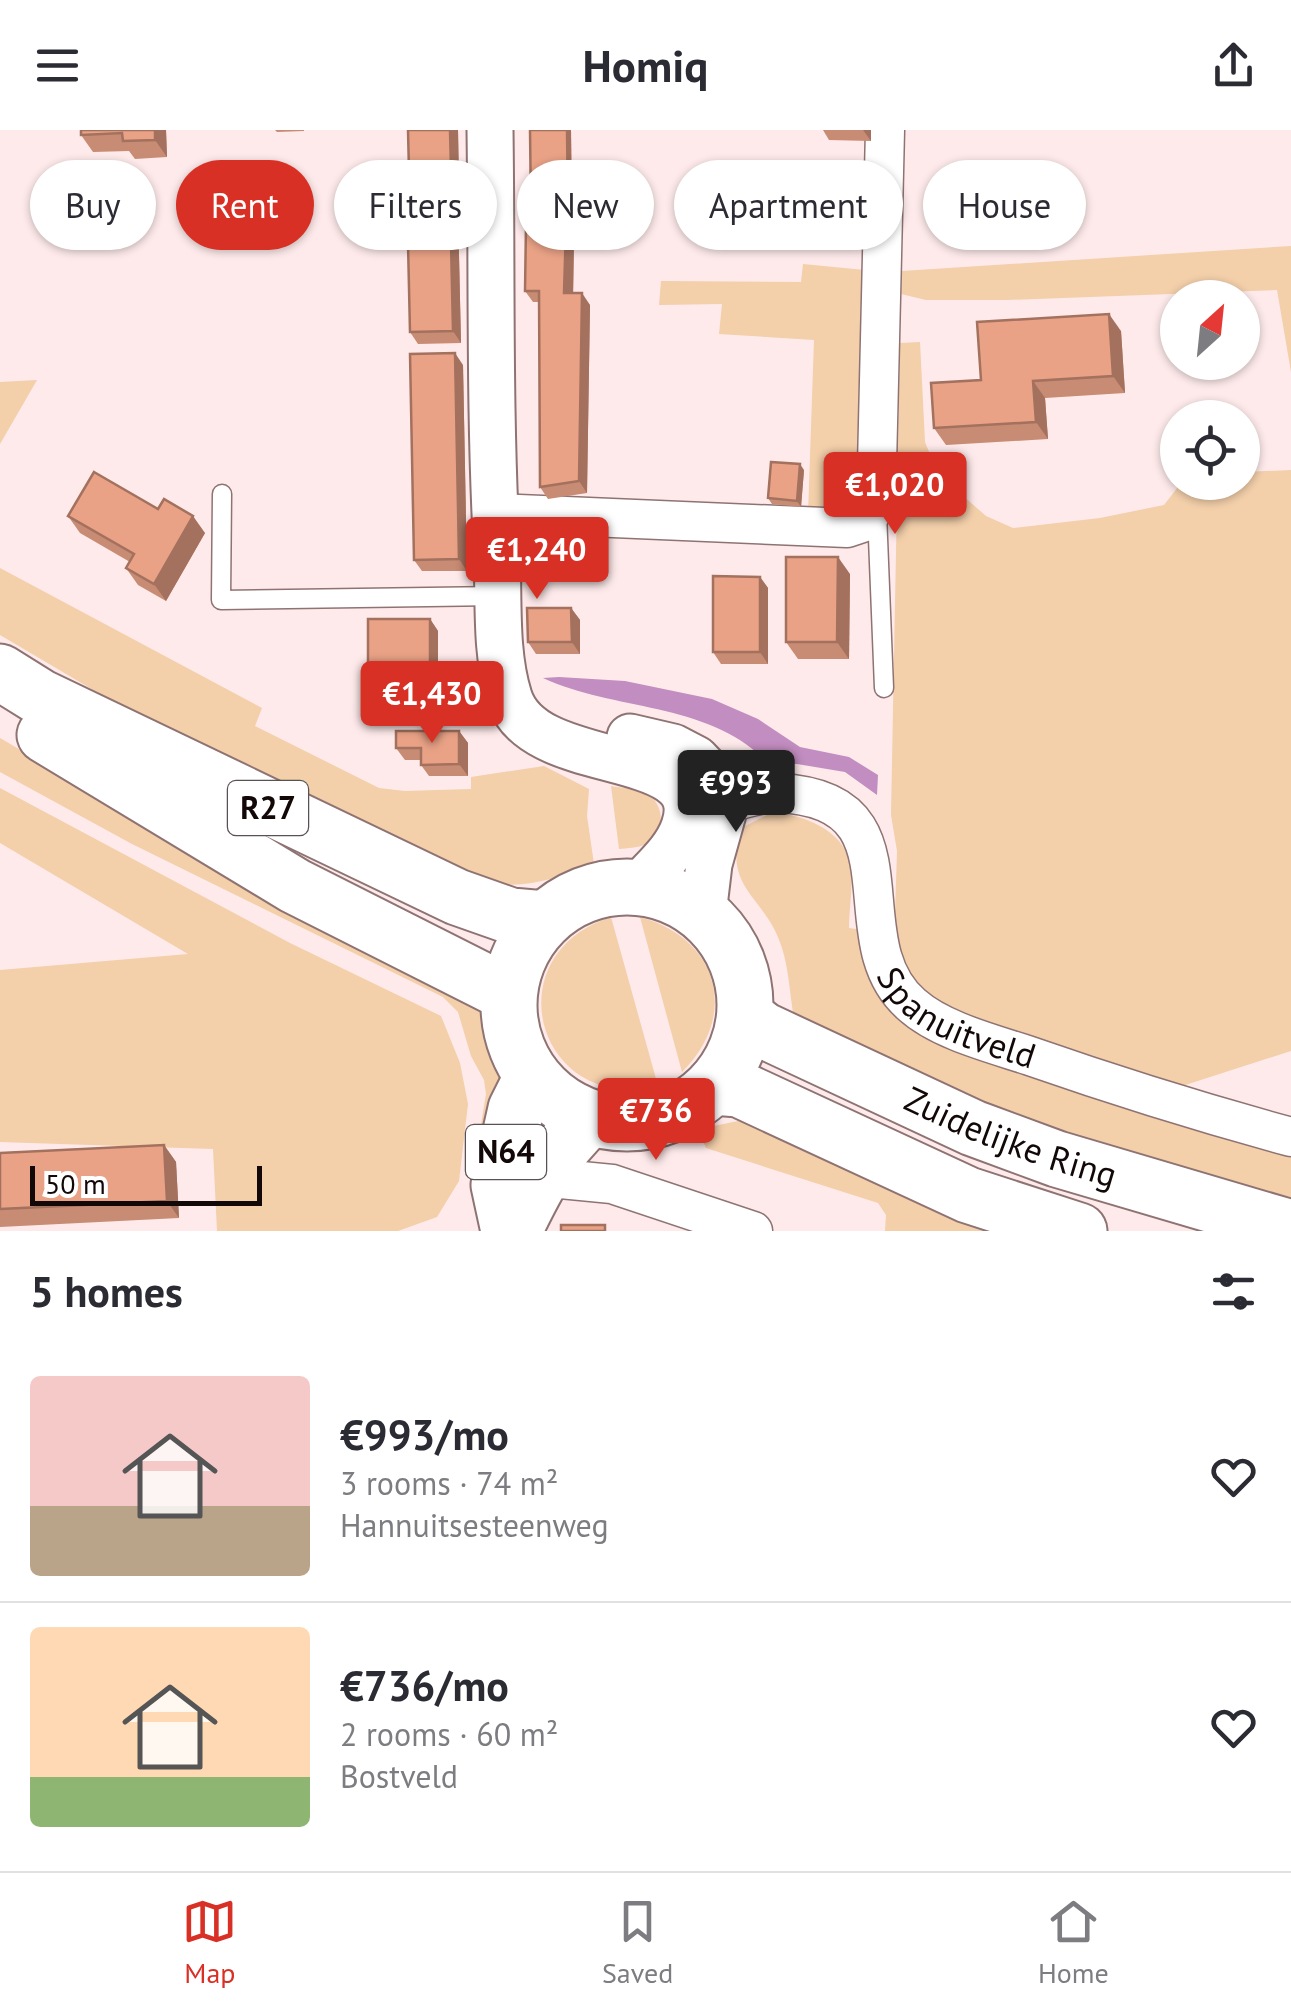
<!DOCTYPE html>
<meta charset="utf-8">
<style>
:root{--surface:#fff;--page:#f2f2f3;--text:#2b2b33;--muted:#7c7c81;--line:#e1e1e2;--accent:#d93025}
body{margin:0;font-family:"PT Sans",sans-serif;background:var(--page);color:var(--text);height:100vh;display:flex;flex-direction:column;font-size:38px;white-space:nowrap}
*{box-sizing:border-box;margin:0}
p{font-size:32px;color:var(--muted)}
.icon{flex:none;width:55px;height:55px;fill:none;stroke:currentColor;stroke-width:2;stroke-linecap:round;stroke-linejoin:round}
.map{position:relative;height:1101px;overflow:hidden}
.side{display:flex;flex-direction:column;background:var(--surface);flex:1}
.side>*{flex:none}
.guide{position:absolute;left:30px;top:30px;width:1232px;height:90px;display:flex;gap:20px}
.needle{width:65px;rotate:27deg}
.buttons{position:absolute;left:1160px;top:150px;display:grid;gap:20px}
.buttons a{display:grid;place-items:center;width:100px;height:100px;border-radius:50%;background:var(--surface);box-shadow:0 2px 8px #0004;font-size:50px}
.scale{position:absolute;left:30px;bottom:25px;width:232px;box-sizing:border-box;padding-left:10px;border:5px solid #120808;border-top:0;font-size:28px;line-height:35px;white-space:nowrap;color:#120808;-webkit-text-stroke:8px #fff;paint-order:stroke}
.price{position:absolute;translate:-50% -85px;padding:0 22px;border-radius:10px;background:var(--accent);color:#fff;font-size:32px;line-height:65px;filter:drop-shadow(0 2px 5px #0008)}
.price::after{content:'';position:absolute;left:50%;top:60px;width:30px;height:22px;margin-left:-15px;background:inherit;clip-path:polygon(0 0,100% 0,50% 100%)}
.price.active{background:#222;color:#fff}
ul{padding:0;list-style:none}
li{display:flex;align-items:center;gap:30px;height:250px;padding:0 30px}
li+li{border-top:2px solid var(--line)}
li span{display:grid;place-items:center;flex:none;width:280px;height:200px;border-radius:10px;color:#555}
li>.icon{margin-inline-start:auto}
span .icon{width:120px;height:120px;fill:#fffc;stroke-width:1}
li b{font-size:42px}
h2{display:flex;justify-content:space-between;align-items:center;height:120px;padding:0 30px;font-size:42px}
.pill{padding:0 35px;border-radius:45px;background:var(--surface);box-shadow:0 2px 8px #0004;font-size:35px;line-height:90px}
.pill.active{background:var(--accent);color:#fff}
header{display:flex;justify-content:space-between;align-items:center;height:130px;padding:0 30px;background:var(--surface);font-size:45px;font-weight:700}
.tabs{display:flex;justify-content:space-around;align-items:center;height:140px;border-top:2px solid var(--line);background:var(--surface);font-size:28px;color:var(--muted)}
.tabs a{display:grid;justify-items:center;gap:5px}
.tabs .active{color:var(--accent)}
.map>svg:first-child{display:block}
</style>
<header><svg class="icon" aria-label="menu" viewBox="0 0 24 24"><path d="M4 6h16M4 12h16M4 18h16"/></svg>Homiq<svg class="icon" aria-label="share" viewBox="0 0 24 24"><path d="M12 15V3M7 8l5-5 5 5M5 13v7h14v-7"/></svg></header>
<div class="map">
<svg width="1291" height="1101" viewBox="0 0 1291 1101">
<rect width="100%" height="100%" fill="#feeaea"/>
<g fill="#f3cfaa">
<path d="M 1291,116 L 1291,242 L 1277,160 L 1007,170 L 926,170 L 901,164 L 902,141 Z"/>
<path d="M 803,134 L 875,141 L 868,365 L 852,377 L 808,385 L 814,210 L 719,204 L 722,174 L 659,175 L 661,151 L 801,152 Z"/>
<path d="M 920,212 L 925,312 L 938,344 L 986,386 L 1013,398 L 1100,388 L 1164,375 L 1181,353 L 1242,352 L 1243,342 L 1291,340 L 1291,921 L 1176,958 L 935,876 L 907,844 L 894,815 L 897,721 L 891,685 L 900,213 Z"/>
<path d="M 37,250 L 0,314 L 0,252 Z"/>
<path d="M 0,438 L 262,578 L 255,596 L 379,658 L 405,661 L 471,659 L 471,647 L 544,636 L 589,659 L 587,686 L 594,734 C 555,749 522,761 480,751 L 156,597 L 0,505 Z"/>
<path d="M 0,608 L 169,707 L 474,865 L 483,884 L 506,954 L 479,1028 L 477,1019 L 486,964 L 484,950 L 471,926 L 458,882 L 443,867 L 132,714 L 0,642 Z"/>
<path d="M 611,656 C 621,658 635,658 644,662 C 666,672 667,706 644,715 C 637,718 627,718 619,719 Z"/>
<path d="M 0,658 L 290,813 L 441,886 L 460,933 L 468,974 L 459,1051 L 437,1087 L 398,1101 L 217,1101 L 213,1019 L 0,1012 L 0,840 L 188,824 L 0,713 Z"/>
<path d="M 773,682 C 802,685 843,699 850,733 C 854,752 849,778 849,798 L 863,800 L 879,850 L 1291,1018 L 1291,1078 L 1067,1020 L 794,889 C 790,866 789,840 782,818 C 766,765 722,761 741,698 Z"/>
<path d="M 611,787 L 658,956 C 537,985 492,825 611,787 Z"/>
<path d="M 640,787 C 718,808 740,885 682,942 Z"/>
<path d="M 743,990 L 1017,1101 L 885,1101 L 886,1085 L 878,1073 L 706,1018 L 702,1009 L 704,998 Z"/>
</g>
<path fill="#c28dc0" d="M 559,547 L 625,551 L 712,569 L 758,589 L 800,617 L 849,627 L 878,645 L 877,665 L 845,642 L 797,634 L 769,634 C 710,571 616,582 543,548 Z"/>
<g fill="none" stroke-linecap="round" stroke-linejoin="round">
<g stroke="#8f7373" stroke-width="21">
<g id="service">
<path d="M 222,364 L 221,470 L 498,466"/>
<path d="M 877,383 L 884,558"/>
</g>
</g>
<g stroke="#8f7373" stroke-width="41">
<g id="minor">
<path d="M 494,383 L 847,398 L 862,393 L 876,377 L 885,0"/>
<path id="s1" d="M 696,675 C 706,674 716,674 726,673 C 744,670 761,662 778,663 C 926,669 835,809 912,875 C 941,901 994,914 1030,926 C 1116,956 1203,983 1291,1007"/>
<path d="M 540,1047 L 612,1054 L 753,1101"/>
</g>
</g>
<g stroke="#8f7373" stroke-width="49">
<g id="tertiary">
<path d="M 490,0 C 492,141 489,283 497,424 C 499,470 495,523 509,567 C 533,647 713,612 684,697 C 676,721 654,739 638,757"/>
<path d="M 630,607 L 673,617 L 696,629 L 716,650 L 726,673 L 709,734 L 703,784"/>
</g>
</g>
<g stroke="#8f7373" stroke-width="59">
<g id="primary">
<path d="M 509,1101 L 499,1055 L 516,979 L 532,947"/>
<path d="M 514,1101 C 536,1055 552,1024 590,988"/>
</g>
</g>
<g stroke="#8f7373" stroke-width="59">
<g id="trunk">
<path d="M 0,542 L 40,567 L 457,767 L 511,786 L 545,789"/>
<path d="M 45,605 L 295,756 L 509,864"/>
<circle cx="627" cy="875" r="118"/>
<path id="s2" d="M 746,887 L 763,900 L 973,998 L 1057,1029 L 1291,1098"/>
<path d="M 713,957 L 739,959 L 968,1065 L 1079,1101"/>
</g>
</g>
<use href="#service" stroke="#fff" stroke-width="18"/>
<use href="#minor" stroke="#fff" stroke-width="38"/>
<use href="#tertiary" stroke="#fff" stroke-width="45"/>
<use href="#primary" stroke="#fff" stroke-width="55"/>
<use href="#trunk" stroke="#fff" stroke-width="55"/>
</g>
<g fill="#c88b73">
<path d="M 81,0 L 166,0 L 167,27 L 135,29 L 129,21 L 93,22 L 81,5 Z"/>
<path d="M 275,0 L 304,0 L 304,1 L 277,2 Z"/>
<path d="M 408,0 L 458,0 L 459,52 L 417,53 L 409,42 Z"/>
<path d="M 530,0 L 571,0 L 572,86 L 536,86 L 531,80 Z"/>
<path d="M 823,0 L 871,0 L 871,11 L 829,10 Z"/>
<path d="M 834,61 L 833,92 L 810,92 L 806,86 Z"/>
<path d="M 450,69 L 458,81 L 461,213 L 418,214 L 410,202 Z"/>
<path d="M 566,96 L 574,108 L 573,163 L 590,175 L 587,363 L 548,369 L 540,357 L 539,172 L 533,172 L 525,161 Z"/>
<path d="M 1121,201 L 1125,263 L 1045,268 L 1048,309 L 946,315 L 934,298 L 981,250 Z"/>
<path d="M 463,235 L 467,441 L 422,441 L 414,430 Z"/>
<path d="M 804,340 L 801,377 L 772,374 L 768,368 Z"/>
<path d="M 158,379 L 205,403 L 166,471 L 138,455 L 126,438 L 130,432 L 80,403 L 68,386 Z"/>
<path d="M 850,444 L 849,529 L 798,529 L 786,512 Z"/>
<path d="M 760,447 L 768,458 L 768,534 L 721,534 L 713,522 Z"/>
<path d="M 571,478 L 580,490 L 580,524 L 536,524 L 528,512 Z"/>
<path d="M 430,489 L 438,501 L 438,546 L 376,546 L 368,534 Z"/>
<path d="M 459,601 L 468,613 L 468,646 L 429,646 L 421,635 L 421,630 L 405,630 L 396,618 Z"/>
<path d="M 164,1015 L 176,1032 L 179,1088 L 0,1097 L 0,1023 Z"/>
</g>
<g fill="#a3715e">
<path d="M 155,0 L 166,0 L 167,27 L 155,10 Z"/>
<path d="M 450,0 L 458,0 L 459,52 L 451,41 Z"/>
<path d="M 567,0 L 571,0 L 572,86 L 568,80 Z"/>
<path d="M 863,0 L 871,0 L 871,11 Z"/>
<path d="M 830,55 L 834,61 L 833,92 L 829,86 Z"/>
<path d="M 450,69 L 458,81 L 461,213 L 453,201 Z"/>
<path d="M 566,96 L 574,108 L 573,174 L 564,163 Z"/>
<path d="M 582,163 L 590,175 L 587,363 L 579,351 Z"/>
<path d="M 1109,184 L 1121,201 L 1125,263 L 1113,246 Z"/>
<path d="M 455,223 L 463,235 L 467,441 L 459,429 Z"/>
<path d="M 1033,251 L 1045,268 L 1048,309 L 1036,292 Z"/>
<path d="M 800,334 L 804,340 L 801,377 L 797,371 Z"/>
<path d="M 193,386 L 205,403 L 166,471 L 154,454 Z"/>
<path d="M 838,427 L 850,444 L 849,529 L 837,512 Z"/>
<path d="M 760,447 L 768,458 L 768,534 L 760,522 Z"/>
<path d="M 571,478 L 580,490 L 580,524 L 572,512 Z"/>
<path d="M 430,489 L 438,501 L 438,546 L 430,535 Z"/>
<path d="M 459,601 L 468,613 L 468,646 L 459,634 Z"/>
<path d="M 164,1015 L 176,1032 L 179,1088 L 167,1071 Z"/>
</g>
<g fill="#e9a286" stroke="#a3715e" stroke-width="2.5">
<path d="M 81,0 L 155,0 L 155,10 L 123,11 L 122,3 L 81,5 Z"/>
<path d="M 408,0 L 450,0 L 451,41 L 409,42 Z"/>
<path d="M 530,0 L 567,0 L 568,80 L 531,80 Z"/>
<path d="M 806,54 L 830,55 L 829,86 L 806,86 Z"/>
<path d="M 450,69 L 453,201 L 410,202 L 407,70 Z"/>
<path d="M 526,95 L 566,96 L 564,163 L 582,163 L 579,351 L 540,357 L 539,161 L 525,161 Z"/>
<path d="M 1109,184 L 1113,246 L 1033,251 L 1036,292 L 934,298 L 931,253 L 981,250 L 977,192 Z"/>
<path d="M 455,223 L 459,429 L 414,430 L 410,224 Z"/>
<path d="M 771,332 L 800,334 L 797,371 L 768,368 Z"/>
<path d="M 94,342 L 158,379 L 164,369 L 193,386 L 154,454 L 126,438 L 134,424 L 68,386 Z"/>
<path d="M 786,427 L 838,427 L 837,512 L 786,512 Z"/>
<path d="M 713,446 L 760,447 L 760,522 L 713,522 Z"/>
<path d="M 527,478 L 571,478 L 572,512 L 528,512 Z"/>
<path d="M 368,489 L 430,489 L 430,535 L 368,534 Z"/>
<path d="M 396,601 L 459,601 L 459,634 L 421,635 L 421,618 L 396,618 Z"/>
<path d="M 164,1015 L 167,1071 L 0,1079 L 0,1023 Z"/>
<rect x="561" y="1095" width="44" height="6"/>
</g>
<g text-anchor="middle" stroke-width="9" stroke-linejoin="round" paint-order="stroke">
<g fill="#fff" stroke="#595252" stroke-width="2.5">
<rect x="228" y="651" width="80" height="54" rx="8"/>
<rect x="466" y="995" width="80" height="54" rx="8"/>
</g>
<g font-size="32" font-weight="bold" fill="#120808">
<text x="268" y="689">R27</text>
<text x="506" y="1033">N64</text>
</g>
<g font-size="35" fill="#120808" stroke="#fff">
<text dy="12" stroke="none"><textPath href="#s1" startOffset="408">Spanuitveld</textPath></text>
<text dy="12" stroke="none"><textPath href="#s2" startOffset="292">Zuidelijke Ring</textPath></text>
</g>
</g>
</svg>
<div class="buttons">
<a><svg class="needle" viewBox="-14 -14 28 28"><path d="M0-13l5 13h-10z" fill="#e53935"/><path d="M0 13l5-13h-10z" fill="#7c7c81"/></svg></a>
<a><svg class="icon" aria-label="locate" viewBox="0 0 24 24"><circle cx="12" cy="12" r="6"/><path d="M12 2v4M12 18v4M2 12h4M18 12h4"/></svg></a>
</div>
<div class="scale">50 m</div>
<b class="price" style="left:895px;top:407px">€1,020</b>
<b class="price" style="left:537px;top:472px">€1,240</b>
<b class="price" style="left:432px;top:616px">€1,430</b>
<b class="price active" style="left:736px;top:705px">€993</b>
<b class="price" style="left:656px;top:1033px">€736</b>
<div class="guide">
<a class="pill">Buy</a>
<a class="pill active">Rent</a>
<a class="pill">Filters</a>
<a class="pill">New</a>
<a class="pill">Apartment</a>
<a class="pill">House</a>
</div>
</div>
<section class="side">
<h2>5 homes<svg class="icon" aria-label="filters" viewBox="0 0 24 24"><path d="M4 7h16M4 17h16"/><circle cx="9" cy="7" r="2"/><circle cx="15" cy="17" r="2"/></svg></h2>
<ul>
<li><span style="background:linear-gradient(#f6c9c9 65%,#b9a48a 0)"><svg class="icon" aria-label="home" viewBox="0 0 24 24"><path d="M3 11l9-7 9 7M6 9v11h12V9"/></svg></span><div><b>€993/mo</b><p>3 rooms · 74 m²</p><p>Hannuitsesteenweg</p></div><svg class="icon" aria-label="heart" viewBox="0 0 24 24"><path d="M12 20l-8-8c-3-5 5-10 8-4 3-6 11-1 8 4z"/></svg></li>
<li><span style="background:linear-gradient(#ffd9b3 75%,#8fb573 0)"><svg class="icon" aria-label="home" viewBox="0 0 24 24"><path d="M3 11l9-7 9 7M6 9v11h12V9"/></svg></span><div><b>€736/mo</b><p>2 rooms · 60 m²</p><p>Bostveld</p></div><svg class="icon" aria-label="heart" viewBox="0 0 24 24"><path d="M12 20l-8-8c-3-5 5-10 8-4 3-6 11-1 8 4z"/></svg></li>
</ul>
</section>
<nav class="tabs">
<a class="active"><svg class="icon" aria-label="map" viewBox="0 0 24 24"><path d="M3 6l6-2 6 2 6-2v14l-6 2-6-2-6 2zM9 4v14M15 6v14"/></svg>Map</a>
<a><svg class="icon" aria-label="saved" viewBox="0 0 24 24"><path d="M7 4h10v16l-5-4-5 4z"/></svg>Saved</a>
<a><svg class="icon" aria-label="home" viewBox="0 0 24 24"><path d="M3 11l9-7 9 7M6 9v11h12V9"/></svg>Home</a>
</nav>
